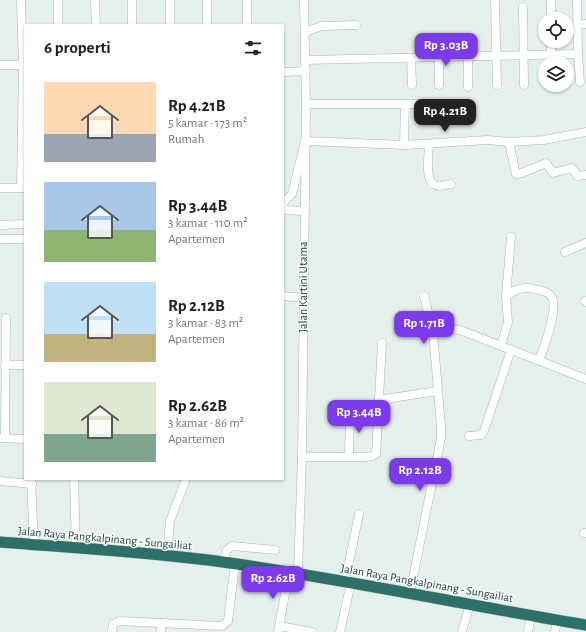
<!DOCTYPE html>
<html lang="id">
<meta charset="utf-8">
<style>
:root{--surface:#fff;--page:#f2f2f2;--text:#222;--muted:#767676;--accent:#7c3aed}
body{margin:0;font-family:"Alegreya Sans",sans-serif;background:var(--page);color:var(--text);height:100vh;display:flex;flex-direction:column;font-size:15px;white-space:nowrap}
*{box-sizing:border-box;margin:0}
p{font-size:13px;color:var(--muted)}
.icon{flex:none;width:22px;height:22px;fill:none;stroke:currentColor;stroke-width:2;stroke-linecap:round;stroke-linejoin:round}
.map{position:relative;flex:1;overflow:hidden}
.side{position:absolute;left:24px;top:24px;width:260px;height:456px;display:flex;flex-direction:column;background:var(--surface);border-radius:0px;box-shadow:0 1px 3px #0004}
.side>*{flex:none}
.controls{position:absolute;left:538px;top:12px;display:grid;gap:8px}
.controls a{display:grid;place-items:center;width:36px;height:36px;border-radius:50%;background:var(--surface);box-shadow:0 1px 3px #0004;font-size:20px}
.price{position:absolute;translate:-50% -34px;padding:0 9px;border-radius:8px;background:var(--accent);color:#fff;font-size:13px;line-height:26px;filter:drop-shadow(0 1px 2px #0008)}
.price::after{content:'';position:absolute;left:50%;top:24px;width:12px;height:9px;margin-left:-6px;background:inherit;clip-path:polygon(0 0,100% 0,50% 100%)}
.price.active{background:#222;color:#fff}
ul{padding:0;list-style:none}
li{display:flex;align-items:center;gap:12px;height:100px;padding:0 20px}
li span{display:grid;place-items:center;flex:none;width:112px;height:80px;border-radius:0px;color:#555}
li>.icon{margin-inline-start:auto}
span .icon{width:48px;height:48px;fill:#fffc;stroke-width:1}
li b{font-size:17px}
h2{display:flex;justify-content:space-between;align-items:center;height:48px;padding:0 20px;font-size:17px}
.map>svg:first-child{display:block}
</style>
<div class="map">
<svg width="586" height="632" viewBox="0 0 586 632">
<rect width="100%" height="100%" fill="#e5efeb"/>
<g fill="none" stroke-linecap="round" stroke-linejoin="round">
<g stroke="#a7b8b3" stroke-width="9">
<g id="minor">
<path d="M 21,0 L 23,65 L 21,188"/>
<path d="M 58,0 L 58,25"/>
<path d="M 95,0 L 96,25"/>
<path d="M 132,0 L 132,25"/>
<path d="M 170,0 L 170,25"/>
<path d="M 207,0 L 207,25"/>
<path d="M 247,0 L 247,25"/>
<path d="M 495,0 L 497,85"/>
<path d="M 551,0 L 551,19"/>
<path d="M 577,0 L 578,54"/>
<path d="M 523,7 L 524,85"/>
<path d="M 584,24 L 586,24"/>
<path d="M 305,32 L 322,26 L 356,25"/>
<path d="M 551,41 L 551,63"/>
<path d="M 468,56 L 468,87"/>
<path d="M 411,58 L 412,85"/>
<path d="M 305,60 L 578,54 L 580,82"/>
<path d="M 0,65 L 25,65"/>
<path d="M 283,72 L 306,71"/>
<path d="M 439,85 L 439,57"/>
<path d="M 306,104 L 466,104"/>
<path d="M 509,142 L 516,174 L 522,173 L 546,163 L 553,173 L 572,168 L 578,176 L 586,175"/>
<path d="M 429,144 C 429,154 424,181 435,185 C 439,187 446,185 451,184"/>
<path d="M 404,145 L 405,104"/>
<path d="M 0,188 L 25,188"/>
<path d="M 283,208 L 284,202 L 292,194 L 305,141 L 404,145 L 488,140 L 509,142 L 544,140 L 586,132"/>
<path d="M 283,210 L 304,211"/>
<path d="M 0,225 L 25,224"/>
<path d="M 0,239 L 25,239"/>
<path d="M 565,252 L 586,243"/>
<path d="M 283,296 L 304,298"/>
<path d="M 506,296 C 515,289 524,286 535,289 C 539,290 546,291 549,294 C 562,303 543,349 539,361"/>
<path d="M 585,301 L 586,302"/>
<path d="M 433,332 L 447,329 L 460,330 L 586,379"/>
<path d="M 501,346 L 508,322 L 506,296 L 511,237"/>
<path d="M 5,365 L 25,365"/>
<path d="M 379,400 L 437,391"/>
<path d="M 469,436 L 481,435 L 484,431 L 511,350"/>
<path d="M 0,438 L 25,439"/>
<path d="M 5,438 L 6,318"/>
<path d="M 349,456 L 350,411"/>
<path d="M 302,457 L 364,457 L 373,456 L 376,454 L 382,343"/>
<path d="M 31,479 L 34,545"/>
<path d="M 74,479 L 76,548"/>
<path d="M 0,481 L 32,484"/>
<path d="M 584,533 L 586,533"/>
<path d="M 167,555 L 170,521 L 186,479"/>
<path d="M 224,562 L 226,551 L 232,546 L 275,550"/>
<path d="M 298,573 L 302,457 L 306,104 L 304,0"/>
<path d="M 345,582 L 359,514"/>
<path d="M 410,593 L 441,438 L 441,426 L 433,332 L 424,296"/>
<path d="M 279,626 L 312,632"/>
<path d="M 112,632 L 113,624 L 120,621 L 222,626 L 228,621 L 235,564"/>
<path d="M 161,632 L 161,623"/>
<path d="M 278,632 L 289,572"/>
<path d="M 340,632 L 351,583"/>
<path d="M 462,632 L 470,604"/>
<path d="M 528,632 L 531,616"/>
<path d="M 555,632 L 557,620"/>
</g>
</g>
<g stroke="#c1cac9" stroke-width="12">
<path id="highway" d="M 0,542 C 74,548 149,552 223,562 C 345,579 465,605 586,625"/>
</g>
<use href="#minor" stroke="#fff" stroke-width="8"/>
<use href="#highway" stroke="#2d7069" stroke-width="11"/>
</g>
<g text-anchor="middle" stroke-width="3" stroke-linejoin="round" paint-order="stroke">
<g font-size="12" fill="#23423d" stroke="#f6fbf9">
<text transform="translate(303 287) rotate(-90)" y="4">Jalan Kartini Utama</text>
<text transform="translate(105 538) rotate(5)" y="4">Jalan Raya Pangkalpinang - Sungailiat</text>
<text transform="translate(427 583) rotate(10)" y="4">Jalan Raya Pangkalpinang - Sungailiat</text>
</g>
</g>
</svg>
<div class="controls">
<a><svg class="icon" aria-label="locate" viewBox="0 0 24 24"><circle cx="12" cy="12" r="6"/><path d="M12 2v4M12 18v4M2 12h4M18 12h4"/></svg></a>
<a><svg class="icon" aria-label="layers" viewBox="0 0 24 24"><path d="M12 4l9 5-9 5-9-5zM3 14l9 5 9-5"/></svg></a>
</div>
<b class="price" style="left:446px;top:67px">Rp 3.03B</b>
<b class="price active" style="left:445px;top:133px">Rp 4.21B</b>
<b class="price" style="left:424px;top:345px">Rp 1.71B</b>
<b class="price" style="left:359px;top:434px">Rp 3.44B</b>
<b class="price" style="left:420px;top:492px">Rp 2.12B</b>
<b class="price" style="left:273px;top:600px">Rp 2.62B</b>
<section class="side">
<h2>6 properti<svg class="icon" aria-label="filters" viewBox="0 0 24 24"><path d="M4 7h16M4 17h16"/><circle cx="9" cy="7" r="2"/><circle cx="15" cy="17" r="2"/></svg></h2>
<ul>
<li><span style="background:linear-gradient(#ffd9b3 65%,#9aa5b1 0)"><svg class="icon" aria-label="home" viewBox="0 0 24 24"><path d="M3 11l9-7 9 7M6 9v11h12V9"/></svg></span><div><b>Rp 4.21B</b><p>5 kamar · 173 m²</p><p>Rumah</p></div></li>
<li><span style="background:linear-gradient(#a9c7e8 60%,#8fb573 0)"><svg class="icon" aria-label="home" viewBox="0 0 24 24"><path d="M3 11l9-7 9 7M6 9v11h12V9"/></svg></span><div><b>Rp 3.44B</b><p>3 kamar · 110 m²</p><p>Apartemen</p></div></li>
<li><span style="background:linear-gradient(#bfe0f5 65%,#c2b280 0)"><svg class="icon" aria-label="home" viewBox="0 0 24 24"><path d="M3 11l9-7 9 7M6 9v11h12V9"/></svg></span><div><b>Rp 2.12B</b><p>3 kamar · 83 m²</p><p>Apartemen</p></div></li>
<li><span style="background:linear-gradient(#dfe7d0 65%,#7fa58c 0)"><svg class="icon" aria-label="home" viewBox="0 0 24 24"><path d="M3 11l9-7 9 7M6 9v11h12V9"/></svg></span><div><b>Rp 2.62B</b><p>3 kamar · 86 m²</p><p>Apartemen</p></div></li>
</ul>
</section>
</div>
